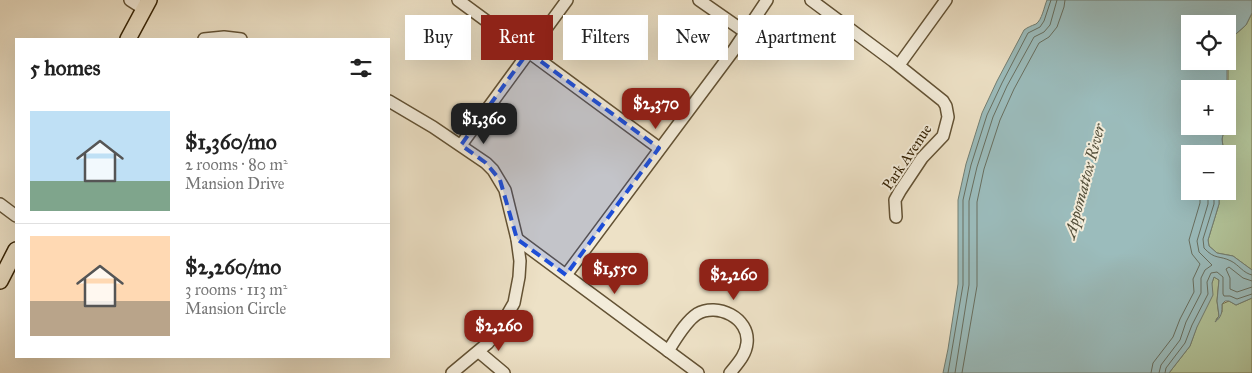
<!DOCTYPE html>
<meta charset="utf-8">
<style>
:root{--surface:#fff;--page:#f6f6f6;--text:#222;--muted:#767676;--line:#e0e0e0;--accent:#8f2418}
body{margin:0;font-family:"IM FELL Great Primer",serif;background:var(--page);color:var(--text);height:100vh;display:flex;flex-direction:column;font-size:19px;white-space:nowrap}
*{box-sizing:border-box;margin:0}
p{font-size:16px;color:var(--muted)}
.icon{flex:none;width:28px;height:28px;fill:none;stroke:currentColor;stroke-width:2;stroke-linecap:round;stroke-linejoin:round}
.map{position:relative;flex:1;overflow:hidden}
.details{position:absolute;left:15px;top:38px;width:375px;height:320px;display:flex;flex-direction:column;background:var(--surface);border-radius:0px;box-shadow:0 5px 20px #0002}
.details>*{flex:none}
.hud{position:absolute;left:405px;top:15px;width:475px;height:45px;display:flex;gap:10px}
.controls{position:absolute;left:1181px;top:15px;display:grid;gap:10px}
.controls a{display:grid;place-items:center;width:55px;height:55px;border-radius:0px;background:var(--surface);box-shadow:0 5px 20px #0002;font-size:25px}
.price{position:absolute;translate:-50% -42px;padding:0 11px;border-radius:10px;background:var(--accent);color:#fff;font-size:16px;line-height:32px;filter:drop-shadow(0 1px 2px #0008)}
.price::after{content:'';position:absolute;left:50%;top:30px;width:15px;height:11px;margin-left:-8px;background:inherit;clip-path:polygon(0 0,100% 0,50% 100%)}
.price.on{background:#222;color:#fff}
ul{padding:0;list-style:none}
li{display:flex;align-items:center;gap:15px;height:125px;padding:0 15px}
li+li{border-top:1px solid var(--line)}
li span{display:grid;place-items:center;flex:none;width:140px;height:100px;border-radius:0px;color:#555}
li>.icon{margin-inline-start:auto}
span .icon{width:60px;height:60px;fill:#fffc;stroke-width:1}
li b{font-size:21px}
h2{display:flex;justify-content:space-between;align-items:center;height:60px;padding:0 15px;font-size:21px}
.chip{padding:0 18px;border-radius:0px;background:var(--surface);box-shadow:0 5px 20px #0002;font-size:18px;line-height:45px}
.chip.on{background:var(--accent);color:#fff}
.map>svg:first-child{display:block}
</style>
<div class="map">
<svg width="1252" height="373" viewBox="0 0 1252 373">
<rect width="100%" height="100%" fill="#ede1c6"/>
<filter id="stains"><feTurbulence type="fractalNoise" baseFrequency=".004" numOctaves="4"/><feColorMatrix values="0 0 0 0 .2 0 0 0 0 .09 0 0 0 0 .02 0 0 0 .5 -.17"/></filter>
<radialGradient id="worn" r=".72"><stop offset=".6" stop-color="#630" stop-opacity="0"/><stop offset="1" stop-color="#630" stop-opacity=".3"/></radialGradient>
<g fill="#b2c49a" stroke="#74734f">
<path d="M 1252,13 L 1252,270 L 1233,256 L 1217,253 L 1209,246 L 1208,240 L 1219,204 L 1219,191 L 1228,191 L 1228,154 L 1224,154 L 1222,139 L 1225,126 L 1228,126 L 1228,41 L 1246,25 Z"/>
<path d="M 1214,277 L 1219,280 L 1217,301 L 1219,316 L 1216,320 L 1222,312 L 1222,304 L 1229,301 L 1236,305 L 1252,298 L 1252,373 L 1169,373 L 1190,346 Z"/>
</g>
<path fill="#9bbcbc" stroke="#727e72" d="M 1047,0 L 1252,0 L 1252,13 L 1246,25 L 1228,41 L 1228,24 L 1190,24 L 1190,61 L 1227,61 L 1227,89 L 1190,89 L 1190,126 L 1225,126 L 1222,139 L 1224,154 L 1190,154 L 1190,191 L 1219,191 L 1219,204 L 1208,240 L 1209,246 L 1217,253 L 1233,256 L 1252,270 L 1252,298 L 1236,305 L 1229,301 L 1225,301 L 1222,304 C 1222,312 1222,317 1215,322 L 1219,316 L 1217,301 L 1219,280 L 1214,277 L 1212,283 L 1213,295 L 1197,327 L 1190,346 L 1169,373 L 943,373 L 948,349 L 958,284 L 958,200 L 966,164 L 982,113 L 997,81 L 1024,30 C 1028,27 1031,26 1036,24 C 1042,20 1044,7 1047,0 Z"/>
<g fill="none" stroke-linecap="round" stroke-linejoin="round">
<g stroke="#686f60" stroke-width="1">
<path d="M 1214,191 L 1214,204 L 1203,239 L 1204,248 C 1215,260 1219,255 1231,261 C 1239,265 1243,273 1252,275"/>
<path d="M 1252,281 L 1243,278 L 1229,267 L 1226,269 L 1230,278 L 1230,289 L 1237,292 L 1252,287"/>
<path d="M 948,373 L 963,285 L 963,200 L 971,165 L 987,115 L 1002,83 L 1028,33 L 1040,27 L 1044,21 L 1051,0"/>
<path d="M 955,373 L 969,285 L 969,201 L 977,167 L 993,117 L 1007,86 L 1034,37 L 1044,32 L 1050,25 L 1057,0"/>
<path d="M 962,373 L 977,286 L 977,202 L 984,169 L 1000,120 L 1014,89 L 1039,43 L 1049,37 L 1057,27 L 1064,7 L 1065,0"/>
<path d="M 1151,373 L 1153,363 L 1173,337 L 1180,319 L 1194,292 L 1193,279 L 1200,264 L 1192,254 L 1189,240 L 1200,203 L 1200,191"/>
<path d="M 1159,373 L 1161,365 L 1180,340 L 1186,322 L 1201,293 L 1201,278 L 1205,270 L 1212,265 L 1199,252 L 1197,241 L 1208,204 L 1208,191"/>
<path d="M 1165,373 L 1166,368 L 1185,343 L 1192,325 L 1208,294 L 1207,282 L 1211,273 L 1217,272 L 1223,277 L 1223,294 L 1224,296 L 1230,296 L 1237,299 L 1252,294"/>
</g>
<g stroke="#635234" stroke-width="14">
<g id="minor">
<path d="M 130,0 L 144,9"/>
<path d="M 458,0 L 659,148"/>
<path d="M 699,0 L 745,32"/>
<path d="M 811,0 L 893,61 L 943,101 L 946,106 L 948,117 L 943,136 L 922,158 L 900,191 L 895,200 L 896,217"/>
<path d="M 204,39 L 224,37 L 241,39"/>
<path d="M 899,65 L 946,0"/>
<path d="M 389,101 L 433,127 L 486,163 L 493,170 L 505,190 L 517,239 L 520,261 L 519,277 L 514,303 L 499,329 L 488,343 L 452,373"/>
<path d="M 461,145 L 567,0"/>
<path d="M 0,204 L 16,216"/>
<path d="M 517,239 L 698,373"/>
<path d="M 566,275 L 733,51 L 767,0"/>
<path d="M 668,351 C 676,339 685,322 697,314 C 717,302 750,318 747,343 C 746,355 737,364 730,373"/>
<path d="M 479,352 L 504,373"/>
</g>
</g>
<g stroke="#352204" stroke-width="18">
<g id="major">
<path d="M 128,39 L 149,0"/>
<path d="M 0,281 L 16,250"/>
</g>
</g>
<use href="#minor" stroke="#f3ecda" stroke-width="11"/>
<use href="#major" stroke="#ede1c6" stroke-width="15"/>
</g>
<path fill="#1d4ed8" fill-opacity="0.2" stroke="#1d4ed8" stroke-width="4" stroke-dasharray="10 6" stroke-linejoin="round" d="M 528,52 L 659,148 L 566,275 L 517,239 L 500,180 L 486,163 L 461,145 Z"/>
<g text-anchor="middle" stroke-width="4" stroke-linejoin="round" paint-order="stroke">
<g font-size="15" fill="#352204" stroke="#f3ecda">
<text transform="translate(907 157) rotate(-56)" y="5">Park Avenue</text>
</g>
<g font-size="16" font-style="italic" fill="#54503b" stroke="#f3ecda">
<text transform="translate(1084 181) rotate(-75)" y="6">Appomattox River</text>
</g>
</g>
<rect width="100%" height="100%" filter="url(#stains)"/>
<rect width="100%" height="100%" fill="url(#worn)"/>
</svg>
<div class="controls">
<a><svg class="icon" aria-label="locate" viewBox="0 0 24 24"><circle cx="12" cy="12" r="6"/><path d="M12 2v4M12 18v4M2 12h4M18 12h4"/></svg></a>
<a>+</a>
<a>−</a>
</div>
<b class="price" style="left:656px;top:130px">$2,370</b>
<b class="price on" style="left:484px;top:145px">$1,360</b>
<b class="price" style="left:615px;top:295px">$1,550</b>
<b class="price" style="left:734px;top:301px">$2,260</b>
<b class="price" style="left:499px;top:352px">$2,260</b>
<div class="hud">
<a class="chip">Buy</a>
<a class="chip on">Rent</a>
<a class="chip">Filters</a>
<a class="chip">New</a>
<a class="chip">Apartment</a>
</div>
<section class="details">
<h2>5 homes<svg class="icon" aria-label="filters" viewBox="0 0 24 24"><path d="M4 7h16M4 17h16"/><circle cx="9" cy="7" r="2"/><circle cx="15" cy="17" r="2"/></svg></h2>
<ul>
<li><span style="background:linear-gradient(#bfe0f5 70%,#7fa58c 0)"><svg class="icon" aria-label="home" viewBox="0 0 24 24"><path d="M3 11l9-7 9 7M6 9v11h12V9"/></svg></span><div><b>$1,360/mo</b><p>2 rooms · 80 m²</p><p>Mansion Drive</p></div></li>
<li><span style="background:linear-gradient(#ffd9b3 65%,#b9a48a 0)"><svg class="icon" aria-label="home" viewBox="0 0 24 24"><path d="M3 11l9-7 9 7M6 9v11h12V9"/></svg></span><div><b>$2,260/mo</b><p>3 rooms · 113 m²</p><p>Mansion Circle</p></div></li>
</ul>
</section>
</div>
